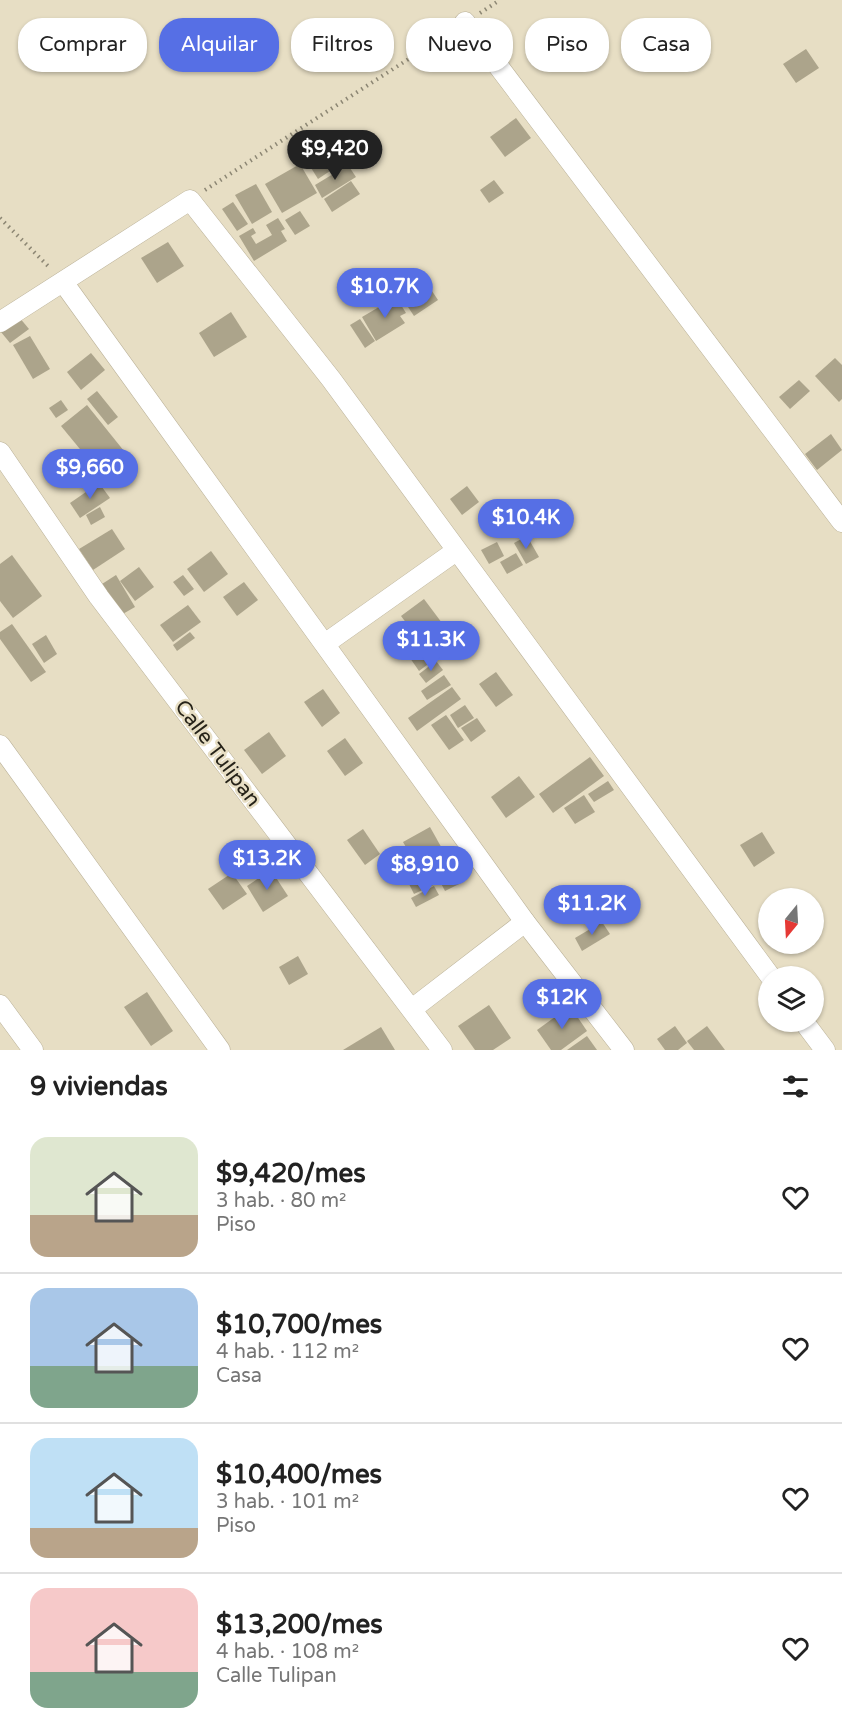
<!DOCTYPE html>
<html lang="es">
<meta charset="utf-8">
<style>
:root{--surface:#fff;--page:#f6f6f6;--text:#222;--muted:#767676;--line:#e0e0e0;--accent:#566fe5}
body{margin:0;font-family:"Varela Round",sans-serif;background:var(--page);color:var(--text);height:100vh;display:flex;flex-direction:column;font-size:22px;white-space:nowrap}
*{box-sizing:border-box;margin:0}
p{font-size:20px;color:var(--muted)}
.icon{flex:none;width:33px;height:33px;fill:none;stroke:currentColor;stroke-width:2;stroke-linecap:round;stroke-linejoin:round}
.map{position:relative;height:1050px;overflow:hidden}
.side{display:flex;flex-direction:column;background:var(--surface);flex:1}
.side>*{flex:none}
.hud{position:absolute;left:18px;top:18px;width:807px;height:54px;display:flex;gap:12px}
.needle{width:39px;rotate:198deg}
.tools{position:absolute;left:758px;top:888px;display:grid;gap:12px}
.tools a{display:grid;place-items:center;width:66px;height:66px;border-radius:50%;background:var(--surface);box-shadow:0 2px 4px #0004;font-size:30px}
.price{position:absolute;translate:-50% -51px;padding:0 14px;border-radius:21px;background:var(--accent);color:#fff;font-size:20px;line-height:39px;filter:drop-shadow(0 2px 3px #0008)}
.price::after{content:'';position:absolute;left:50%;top:36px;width:18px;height:14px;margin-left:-9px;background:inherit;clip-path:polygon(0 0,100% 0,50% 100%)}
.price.selected{background:#222;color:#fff}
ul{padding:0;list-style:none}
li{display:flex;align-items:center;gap:18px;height:150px;padding:0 30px}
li+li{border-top:2px solid var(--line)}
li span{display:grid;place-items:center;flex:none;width:168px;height:120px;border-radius:18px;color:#555}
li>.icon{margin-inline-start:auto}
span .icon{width:72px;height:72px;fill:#fffc;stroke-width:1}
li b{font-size:26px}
h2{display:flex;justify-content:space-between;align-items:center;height:72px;padding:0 30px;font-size:26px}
.chip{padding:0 21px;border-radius:24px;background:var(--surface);box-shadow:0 2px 4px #0004;font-size:21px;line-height:54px}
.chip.selected{background:var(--accent);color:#fff}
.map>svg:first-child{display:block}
</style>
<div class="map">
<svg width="842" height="1050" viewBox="0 0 842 1050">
<rect width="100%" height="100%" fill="#e7dec4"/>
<g fill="#aca48b">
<path d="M 806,49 L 819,68 L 796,83 L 783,64 Z"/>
<path d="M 516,118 L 531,138 L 505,157 L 490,137 Z"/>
<path d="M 315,147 L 330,171 L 318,179 L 303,155 Z"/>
<path d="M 300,164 L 317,193 L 282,213 L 265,184 Z"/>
<path d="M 348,165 L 356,177 L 322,198 L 315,185 Z"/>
<path d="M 494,180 L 504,193 L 489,203 L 480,190 Z"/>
<path d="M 351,181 L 360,194 L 332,212 L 324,199 Z"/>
<path d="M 256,184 L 272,212 L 252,224 L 235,195 Z"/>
<path d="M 233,202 L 248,224 L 237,231 L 222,209 Z"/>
<path d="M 300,211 L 310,226 L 295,235 L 285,220 Z"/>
<path d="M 278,218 L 285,229 L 281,231 L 287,241 L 254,261 L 239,236 L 253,228 L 256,233 L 251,236 L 256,244 L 272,235 L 266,225 Z"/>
<path d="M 168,242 L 184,266 L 157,283 L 141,258 Z"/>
<path d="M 428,285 L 438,300 L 414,316 L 404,301 Z"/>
<path d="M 396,297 L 406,313 L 400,316 L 405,323 L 376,341 L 362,317 Z"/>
<path d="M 231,312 L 247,337 L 214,357 L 199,333 Z"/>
<path d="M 19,317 L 29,329 L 10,343 L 1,332 Z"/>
<path d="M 360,319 L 375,341 L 365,348 L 350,325 Z"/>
<path d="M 30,336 L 50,369 L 33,379 L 13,345 Z"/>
<path d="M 91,353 L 105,370 L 81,390 L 67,372 Z"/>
<path d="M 835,358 L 842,365 L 842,399 L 839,402 L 815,376 Z"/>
<path d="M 799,380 L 810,391 L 790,409 L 779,397 Z"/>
<path d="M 97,391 L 118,417 L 108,425 L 87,399 Z"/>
<path d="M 61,400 L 68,410 L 56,418 L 49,408 Z"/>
<path d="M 87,405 L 124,451 L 98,471 L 61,426 Z"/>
<path d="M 831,434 L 842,450 L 817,470 L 805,454 Z"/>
<path d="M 99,483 L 110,498 L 80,518 L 70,503 Z"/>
<path d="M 467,486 L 479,502 L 462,515 L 450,499 Z"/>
<path d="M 100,507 L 105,517 L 91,525 L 86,515 Z"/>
<path d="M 112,529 L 125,549 L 93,570 L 79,549 Z"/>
<path d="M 527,536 L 539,557 L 526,564 L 514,543 Z"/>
<path d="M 497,542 L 504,556 L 489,564 L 481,550 Z"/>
<path d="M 211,551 L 228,574 L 204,592 L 187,569 Z"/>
<path d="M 516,553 L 523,565 L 507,574 L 500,562 Z"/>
<path d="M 12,555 L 42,596 L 13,618 L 0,601 L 0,564 Z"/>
<path d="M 139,567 L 154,587 L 135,601 L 120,581 Z"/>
<path d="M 116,575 L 135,607 L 121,615 L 102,584 Z"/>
<path d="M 183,575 L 194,589 L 184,596 L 173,582 Z"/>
<path d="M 244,582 L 258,600 L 237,616 L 223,597 Z"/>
<path d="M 424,599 L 442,623 L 419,640 L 401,616 Z"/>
<path d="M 188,605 L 201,622 L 173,642 L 160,625 Z"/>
<path d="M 12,624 L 46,672 L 31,682 L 0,639 L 0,632 Z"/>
<path d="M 190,632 L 195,638 L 177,651 L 173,645 Z"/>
<path d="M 46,635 L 57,654 L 44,663 L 32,644 Z"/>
<path d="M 442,635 L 451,647 L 419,671 L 410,658 Z"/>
<path d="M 436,661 L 443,670 L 426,683 L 419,674 Z"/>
<path d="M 496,672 L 513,695 L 496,707 L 479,684 Z"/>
<path d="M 444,675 L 451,685 L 427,700 L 421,691 Z"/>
<path d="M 452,687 L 461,699 L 417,731 L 408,718 Z"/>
<path d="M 323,689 L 340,713 L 322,727 L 304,702 Z"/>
<path d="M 465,705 L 474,718 L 458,728 L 450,715 Z"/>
<path d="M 446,715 L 464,740 L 449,750 L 431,725 Z"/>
<path d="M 477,718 L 486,731 L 471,742 L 461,728 Z"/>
<path d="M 269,732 L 286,756 L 262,774 L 244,750 Z"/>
<path d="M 345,738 L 363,763 L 345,776 L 327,751 Z"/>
<path d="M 590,757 L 604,776 L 553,813 L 539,794 Z"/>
<path d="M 519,776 L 535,797 L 506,818 L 491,797 Z"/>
<path d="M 608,781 L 614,790 L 594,802 L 588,794 Z"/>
<path d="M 584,795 L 595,812 L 575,824 L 564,808 Z"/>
<path d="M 430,827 L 444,852 L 417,866 L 403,842 Z"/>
<path d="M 363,829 L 380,854 L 365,865 L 347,840 Z"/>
<path d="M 762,832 L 775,853 L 754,867 L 740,845 Z"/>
<path d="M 450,858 L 463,882 L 445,891 L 433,868 Z"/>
<path d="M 428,865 L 437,883 L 414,894 L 405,876 Z"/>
<path d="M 271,870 L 288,896 L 263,912 L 247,886 Z"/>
<path d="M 232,873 L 247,894 L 223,910 L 208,889 Z"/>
<path d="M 434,886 L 439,895 L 416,907 L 411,898 Z"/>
<path d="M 602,922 L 610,934 L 582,951 L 575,938 Z"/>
<path d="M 298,956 L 308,974 L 289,985 L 279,967 Z"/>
<path d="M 147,992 L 173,1031 L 151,1046 L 124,1007 Z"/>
<path d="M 489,1005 L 511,1038 L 493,1050 L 475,1050 L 458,1026 Z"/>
<path d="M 570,1006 L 587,1031 L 561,1050 L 551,1050 L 537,1030 Z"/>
<path d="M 675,1026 L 687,1043 L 678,1050 L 665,1050 L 657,1039 Z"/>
<path d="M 707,1026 L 725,1050 L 694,1050 L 687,1041 Z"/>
<path d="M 381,1027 L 395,1050 L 343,1050 Z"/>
<path d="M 587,1036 L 597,1050 L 567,1050 Z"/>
</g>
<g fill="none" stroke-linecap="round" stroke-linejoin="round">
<g stroke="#bab198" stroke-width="21">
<g id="minor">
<path d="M 465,22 L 842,522"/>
<path d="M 63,282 L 525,922 L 624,1050"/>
<path d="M 0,322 L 190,200 L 331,379 L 770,976"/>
<path d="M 0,452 L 99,597 L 442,1050"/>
<path d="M 326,643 L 456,551"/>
<path d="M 0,745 L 220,1050"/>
<path d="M 0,1005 L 33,1050"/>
<path d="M 412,1009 L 525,922"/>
<path d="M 804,1022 L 825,1050"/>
</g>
</g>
<g stroke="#8d8774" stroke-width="4" stroke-dasharray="1.5 4.5" stroke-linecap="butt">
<path d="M 480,13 L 500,0"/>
<path d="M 205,190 L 449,33"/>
<path d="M 0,218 L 50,268"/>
</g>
<use href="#minor" stroke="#fff" stroke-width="20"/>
</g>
<g text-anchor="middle" stroke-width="5" stroke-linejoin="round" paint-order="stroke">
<g font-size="21" fill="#262319" stroke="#e7dec4">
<text transform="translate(218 753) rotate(53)" y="7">Calle Tulipan</text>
</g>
</g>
</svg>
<div class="tools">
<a><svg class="needle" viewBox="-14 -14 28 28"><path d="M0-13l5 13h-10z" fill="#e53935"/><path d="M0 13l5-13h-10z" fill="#767676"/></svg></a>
<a><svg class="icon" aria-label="layers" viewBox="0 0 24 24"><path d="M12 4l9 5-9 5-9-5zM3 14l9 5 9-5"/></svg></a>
</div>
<b class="price selected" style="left:335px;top:181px">$9,420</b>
<b class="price" style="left:385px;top:319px">$10.7K</b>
<b class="price" style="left:90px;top:500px">$9,660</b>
<b class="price" style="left:526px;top:550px">$10.4K</b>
<b class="price" style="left:431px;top:672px">$11.3K</b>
<b class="price" style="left:267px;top:891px">$13.2K</b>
<b class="price" style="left:425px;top:897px">$8,910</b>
<b class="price" style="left:592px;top:936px">$11.2K</b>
<b class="price" style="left:562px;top:1030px">$12K</b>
<div class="hud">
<a class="chip">Comprar</a>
<a class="chip selected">Alquilar</a>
<a class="chip">Filtros</a>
<a class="chip">Nuevo</a>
<a class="chip">Piso</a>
<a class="chip">Casa</a>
</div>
</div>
<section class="side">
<h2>9 viviendas<svg class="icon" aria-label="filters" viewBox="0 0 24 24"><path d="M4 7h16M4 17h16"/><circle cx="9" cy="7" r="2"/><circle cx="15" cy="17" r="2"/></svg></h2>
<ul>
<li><span style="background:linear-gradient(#dfe7d0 65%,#b9a48a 0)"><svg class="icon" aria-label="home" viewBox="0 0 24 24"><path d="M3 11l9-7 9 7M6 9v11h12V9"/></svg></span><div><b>$9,420/mes</b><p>3 hab. · 80 m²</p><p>Piso</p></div><svg class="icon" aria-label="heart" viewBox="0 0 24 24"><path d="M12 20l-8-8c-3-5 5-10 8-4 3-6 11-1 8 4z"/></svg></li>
<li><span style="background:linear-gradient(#a9c7e8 65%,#7fa58c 0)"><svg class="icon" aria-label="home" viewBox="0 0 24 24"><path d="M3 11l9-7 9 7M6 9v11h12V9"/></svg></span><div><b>$10,700/mes</b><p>4 hab. · 112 m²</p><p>Casa</p></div><svg class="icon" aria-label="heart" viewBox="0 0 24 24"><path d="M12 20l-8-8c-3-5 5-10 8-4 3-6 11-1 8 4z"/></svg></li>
<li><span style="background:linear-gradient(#bfe0f5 75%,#b9a48a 0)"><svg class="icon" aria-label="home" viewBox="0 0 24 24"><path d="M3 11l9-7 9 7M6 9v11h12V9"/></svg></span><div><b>$10,400/mes</b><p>3 hab. · 101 m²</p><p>Piso</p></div><svg class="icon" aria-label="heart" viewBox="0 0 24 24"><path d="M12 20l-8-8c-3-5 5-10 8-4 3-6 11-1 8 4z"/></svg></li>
<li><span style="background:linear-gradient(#f6c9c9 70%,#7fa58c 0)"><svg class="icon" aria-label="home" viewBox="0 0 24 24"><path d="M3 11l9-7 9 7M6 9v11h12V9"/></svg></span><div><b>$13,200/mes</b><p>4 hab. · 108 m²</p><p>Calle Tulipan</p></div><svg class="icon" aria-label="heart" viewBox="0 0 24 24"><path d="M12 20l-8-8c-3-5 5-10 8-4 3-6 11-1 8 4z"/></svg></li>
</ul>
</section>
